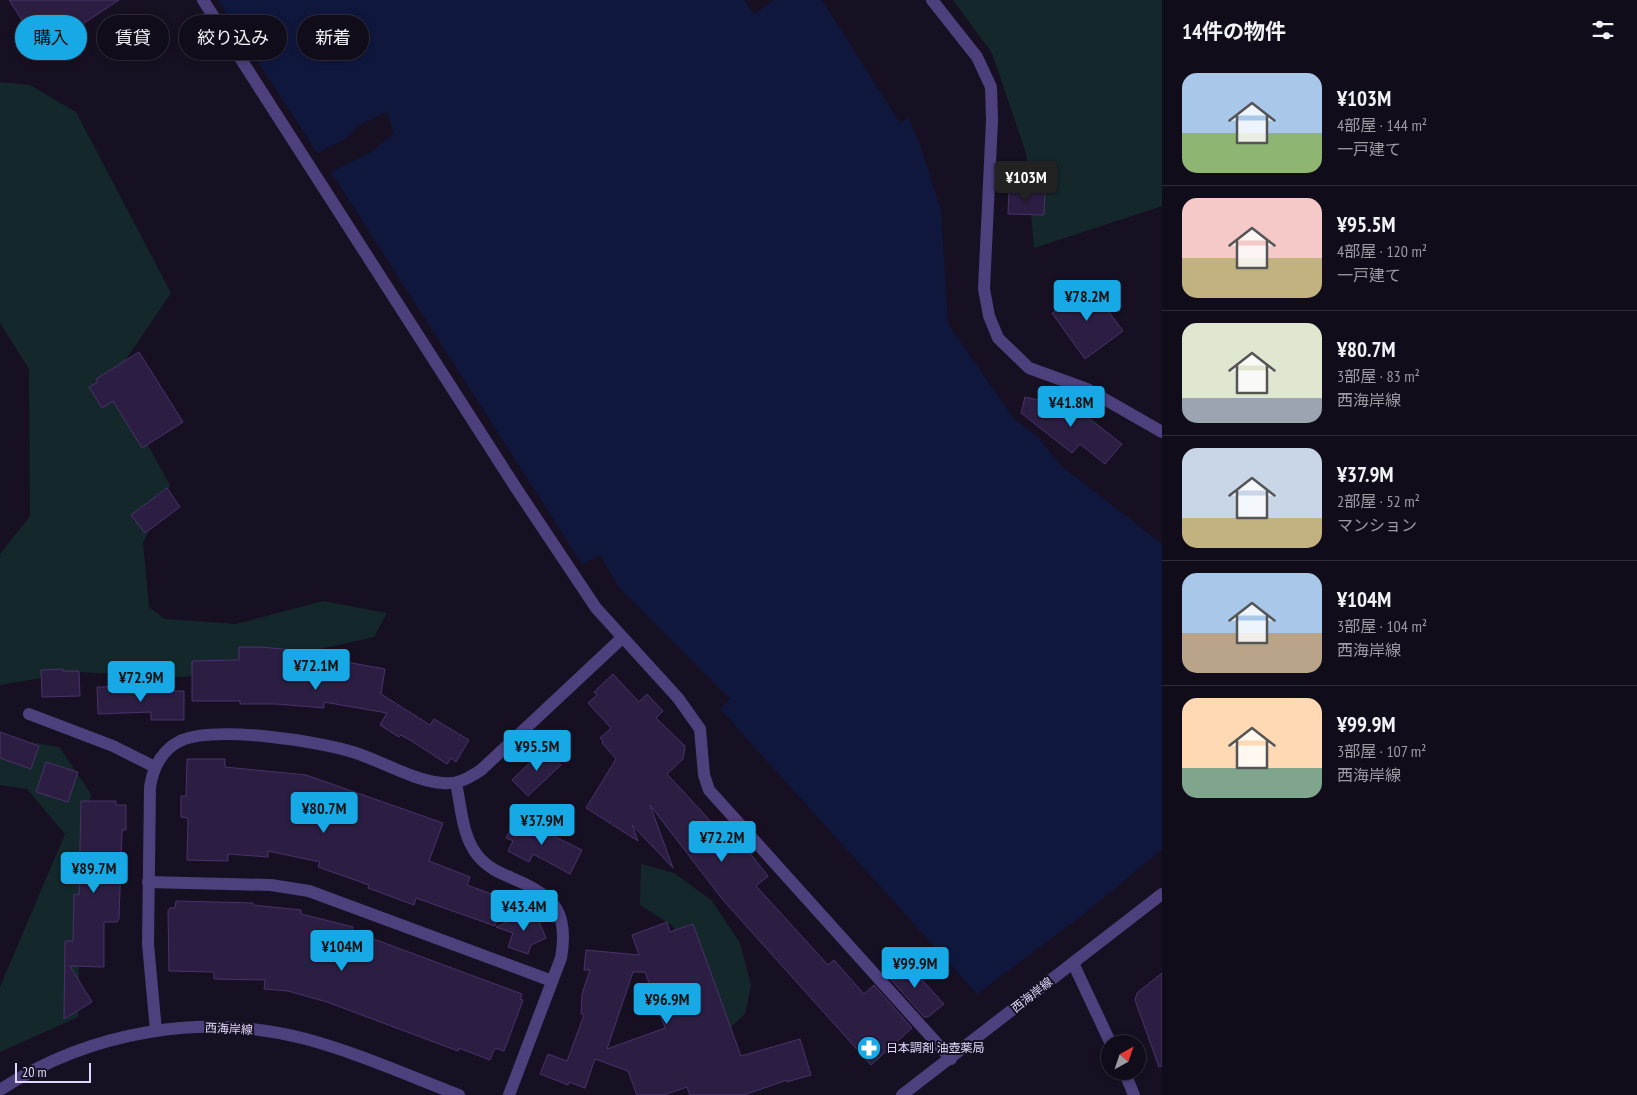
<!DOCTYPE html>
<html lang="ja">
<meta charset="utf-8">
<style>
:root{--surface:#110c1a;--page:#1e1a27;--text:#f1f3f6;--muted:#9c9ba2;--line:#302c39;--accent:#16a9e6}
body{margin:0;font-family:"PT Sans Narrow","Noto Sans JP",sans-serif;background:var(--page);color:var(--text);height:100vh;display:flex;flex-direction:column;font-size:19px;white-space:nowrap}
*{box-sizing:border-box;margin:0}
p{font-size:16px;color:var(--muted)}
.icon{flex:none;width:28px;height:28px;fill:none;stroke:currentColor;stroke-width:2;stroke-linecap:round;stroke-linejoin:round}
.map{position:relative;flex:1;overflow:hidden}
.details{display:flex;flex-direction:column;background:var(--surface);width:475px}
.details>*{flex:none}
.hud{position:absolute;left:15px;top:15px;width:475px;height:45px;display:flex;gap:10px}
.needle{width:32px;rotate:40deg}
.fabs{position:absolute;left:1101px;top:1035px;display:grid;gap:10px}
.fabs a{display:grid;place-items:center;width:45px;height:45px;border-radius:50%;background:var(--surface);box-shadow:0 2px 8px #0003,0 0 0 1px var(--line);font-size:25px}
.scale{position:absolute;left:15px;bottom:12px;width:76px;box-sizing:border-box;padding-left:5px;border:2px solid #e1d6fb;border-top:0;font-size:14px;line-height:18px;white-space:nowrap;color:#e1d6fb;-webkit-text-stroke:4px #171022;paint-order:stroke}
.price{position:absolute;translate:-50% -42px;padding:0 11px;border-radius:5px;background:var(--accent);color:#111;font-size:16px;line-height:32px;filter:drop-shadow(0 1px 2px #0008)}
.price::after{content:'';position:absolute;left:50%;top:30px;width:15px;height:11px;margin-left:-8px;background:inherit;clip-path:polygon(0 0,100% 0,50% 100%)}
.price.selected{background:#222;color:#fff}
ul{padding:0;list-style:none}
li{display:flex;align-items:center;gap:15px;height:125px;padding:0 20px}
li+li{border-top:1px solid var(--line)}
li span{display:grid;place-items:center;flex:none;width:140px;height:100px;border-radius:15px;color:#555}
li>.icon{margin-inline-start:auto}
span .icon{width:60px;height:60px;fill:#fffc;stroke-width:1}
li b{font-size:21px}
h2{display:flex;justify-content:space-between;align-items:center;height:60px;padding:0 20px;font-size:21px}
.tag{padding:0 18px;border-radius:22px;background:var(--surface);box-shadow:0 2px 8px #0003,0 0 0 1px var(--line);font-size:18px;line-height:45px}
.tag.selected{background:var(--accent);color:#111}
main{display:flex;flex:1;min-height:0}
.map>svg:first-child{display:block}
</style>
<main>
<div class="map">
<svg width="1162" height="1095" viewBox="0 0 1162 1095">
<rect width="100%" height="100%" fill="#171022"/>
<g fill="#14282c">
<path d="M 953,0 L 1162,0 L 1162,206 L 1034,248 L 1026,153 L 992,53 Z"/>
<path d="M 0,82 L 30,85 L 76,112 L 171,293 L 112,380 L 170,485 L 143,543 L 149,607 L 165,619 L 236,624 L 323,601 L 387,613 L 374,637 L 315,650 L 245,670 L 182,677 L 77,672 L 0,685 L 0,554 L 30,516 L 29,369 L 0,323 Z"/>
<path d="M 0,737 L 59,747 L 91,794 L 81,863 L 78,1017 L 0,1052 L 0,987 L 65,834 L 27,789 L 0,785 Z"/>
<path d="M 641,864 L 674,873 L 711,900 L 740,943 L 751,985 L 745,1014 L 722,1035 L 693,999 L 673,926 L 640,905 Z"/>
</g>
<path fill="#0f173d" d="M 218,0 L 744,0 L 754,14 L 774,0 L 822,0 L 900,123 L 908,118 L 922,150 L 941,211 L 948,324 L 1014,419 L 1038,437 L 1059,464 L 1162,544 L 1162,849 L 1084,914 L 977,994 L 720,709 L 730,699 L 618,586 L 600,555 L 582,564 L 331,172 L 371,152 L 394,133 L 387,112 L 361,124 L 344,140 L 317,153 Z"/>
<g fill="#2c1e42" stroke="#49326b" fill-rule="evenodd">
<path d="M 9,0 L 119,0 L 42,51 Z"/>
<path d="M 1009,190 L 1045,192 L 1044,215 L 1008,214 Z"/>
<path d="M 1090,286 L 1123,331 L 1085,359 L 1052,313 Z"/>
<path d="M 139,352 L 183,422 L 142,448 L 113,401 L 102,408 L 89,387 L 98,382 L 96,379 Z"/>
<path d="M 1025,397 L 1077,409 L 1122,444 L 1105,464 L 1080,444 L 1072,453 L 1021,413 Z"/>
<path d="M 167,488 L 180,507 L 145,533 L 131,515 Z"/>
<path d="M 239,647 L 261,647 L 324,653 L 324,658 L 385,669 L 381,694 L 430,725 L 434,719 L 469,740 L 456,762 L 451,758 L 447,764 L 410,740 L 401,735 L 399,737 L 380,725 L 387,713 L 324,702 L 324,708 L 276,704 L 240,704 L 240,701 L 192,701 L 192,661 L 239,660 Z"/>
<path d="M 63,669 L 63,671 L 79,671 L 80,696 L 42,697 L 41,670 Z"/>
<path d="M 613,674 L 639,702 L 647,694 L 663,711 L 656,718 L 685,746 L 683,759 L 667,774 L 716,827 L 735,836 L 741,842 L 768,876 L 756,886 L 828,965 L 834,960 L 864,994 L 874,985 L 912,1028 L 871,1065 L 723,900 L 650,805 L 673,868 L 632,825 L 638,841 L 586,808 L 616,759 L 602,743 L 603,741 L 600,738 L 611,728 L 588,703 L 597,695 L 594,692 Z"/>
<path d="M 133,686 L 133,691 L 184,691 L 184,720 L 151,720 L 151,712 L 98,714 L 97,687 Z"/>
<path d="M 0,732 L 39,746 L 31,769 L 0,758 Z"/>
<path d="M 545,748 L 561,765 L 528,796 L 512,780 Z"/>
<path d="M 187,759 L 225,759 L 225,767 L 306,775 L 443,823 L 429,861 L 470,877 L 467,885 L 505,899 L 495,926 L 416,898 L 414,905 L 368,888 L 369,885 L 318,867 L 320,862 L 268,851 L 268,857 L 228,854 L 228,861 L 187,860 L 188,818 L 181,817 L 181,796 L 186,796 Z"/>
<path d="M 46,762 L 78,772 L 68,802 L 36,792 Z"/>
<path d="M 81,801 L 116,801 L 116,805 L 126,805 L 126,830 L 122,830 L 119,919 L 117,922 L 104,922 L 104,967 L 70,966 L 92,1002 L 64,1019 L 65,941 L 73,941 L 74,894 L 79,895 Z"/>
<path d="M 517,818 L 582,850 L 570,874 L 533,854 L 529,862 L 508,851 L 513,841 L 506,838 Z"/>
<path d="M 176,901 L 253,903 L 253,905 L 301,910 L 301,914 L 353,927 L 352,931 L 522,994 L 520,999 L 523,1000 L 504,1051 L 495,1048 L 490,1060 L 459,1048 L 458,1051 L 327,1002 L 288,991 L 264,989 L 265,980 L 214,979 L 214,972 L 169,971 L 168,911 L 170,908 L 175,908 Z"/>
<path d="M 534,910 L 546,938 L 531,945 L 528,954 L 508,947 L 513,933 L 496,927 Z"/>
<path d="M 667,922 L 670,932 L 693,924 L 741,1056 L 800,1039 L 811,1075 L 787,1082 L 787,1080 L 744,1095 L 690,1095 L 687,1087 L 664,1095 L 637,1095 L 628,1071 L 595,1059 L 585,1088 L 569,1082 L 568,1085 L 540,1074 L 548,1054 L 567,1061 L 584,1015 L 581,1014 L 582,994 L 590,970 L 584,970 L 586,950 L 639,955 L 632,935 ZM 633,972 L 645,972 L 665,1028 L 607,1049 Z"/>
<path d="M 903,959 L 944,1004 L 928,1017 L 924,1017 L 886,974 Z"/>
<path d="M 1162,973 L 1162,1066 L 1159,1067 L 1135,1000 L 1137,993 Z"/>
</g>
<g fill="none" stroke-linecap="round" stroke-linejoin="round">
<g stroke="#4e407d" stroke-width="12">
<path d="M 203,0 L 516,488 L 596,608 L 678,698 L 700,729 L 704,775 L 709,790 L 951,1059"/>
<path d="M 932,0 L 977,57 L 991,87 L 992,120 L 984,289 L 989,316 L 998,338 L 1029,368 L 1087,389 L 1162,432"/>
<path d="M 29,714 L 113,746 L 155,767"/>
<path d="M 456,783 C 461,806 462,837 478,856 C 488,868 500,873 514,879 C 555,896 569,913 561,958 L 509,1095"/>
<path d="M 148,882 L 271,885 L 309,891 L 552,981"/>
<path d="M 1073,963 L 1111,1044"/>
<path d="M 156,1031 L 148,944 L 150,787 C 153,768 162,750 180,741 C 214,725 320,741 356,753 C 383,762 415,781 442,783 C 457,785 469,778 481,770 L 622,638"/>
<path d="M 1124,1071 L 1134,1095"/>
</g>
<g stroke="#4e407d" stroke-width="12">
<path d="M 0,1090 C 90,1031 202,1012 306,1039 C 358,1053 409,1076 459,1095"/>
<path d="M 902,1095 L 1162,894"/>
</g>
</g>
<defs>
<g id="pharmacy-disc" transform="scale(1.25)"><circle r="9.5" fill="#16a9e6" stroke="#171022"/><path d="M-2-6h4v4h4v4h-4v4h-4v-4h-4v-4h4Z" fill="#fff"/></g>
</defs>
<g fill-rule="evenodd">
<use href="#pharmacy-disc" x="869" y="1048"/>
</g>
<g text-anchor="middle" stroke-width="4" stroke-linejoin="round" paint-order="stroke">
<g font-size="12" fill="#e1d6fb" stroke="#171022">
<text transform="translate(1032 995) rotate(-38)" y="4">西海岸線</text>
<text transform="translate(229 1029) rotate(3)" y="4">西海岸線</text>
</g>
<g font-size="12" fill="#e1d6fb" stroke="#171022" text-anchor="start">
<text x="886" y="1052">日本調剤 油壺薬局</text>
</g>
</g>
</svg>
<div class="fabs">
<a><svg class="needle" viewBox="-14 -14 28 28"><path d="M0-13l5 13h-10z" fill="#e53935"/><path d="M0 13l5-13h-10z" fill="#9c9ba2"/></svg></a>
</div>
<div class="scale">20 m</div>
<b class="price selected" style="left:1026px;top:203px">¥103M</b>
<b class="price" style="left:1087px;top:322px">¥78.2M</b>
<b class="price" style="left:1071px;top:428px">¥41.8M</b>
<b class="price" style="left:316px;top:691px">¥72.1M</b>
<b class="price" style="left:141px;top:703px">¥72.9M</b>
<b class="price" style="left:537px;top:772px">¥95.5M</b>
<b class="price" style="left:324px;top:834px">¥80.7M</b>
<b class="price" style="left:542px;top:846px">¥37.9M</b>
<b class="price" style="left:722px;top:863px">¥72.2M</b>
<b class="price" style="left:94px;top:894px">¥89.7M</b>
<b class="price" style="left:524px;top:932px">¥43.4M</b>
<b class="price" style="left:342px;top:972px">¥104M</b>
<b class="price" style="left:915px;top:989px">¥99.9M</b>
<b class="price" style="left:667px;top:1025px">¥96.9M</b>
<div class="hud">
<a class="tag selected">購入</a>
<a class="tag">賃貸</a>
<a class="tag">絞り込み</a>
<a class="tag">新着</a>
</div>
</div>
<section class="details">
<h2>14件の物件<svg class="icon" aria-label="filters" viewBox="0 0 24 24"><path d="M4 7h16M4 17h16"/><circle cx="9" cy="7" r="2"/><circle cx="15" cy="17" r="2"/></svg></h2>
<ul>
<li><span style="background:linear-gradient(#a9c7e8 60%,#8fb573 0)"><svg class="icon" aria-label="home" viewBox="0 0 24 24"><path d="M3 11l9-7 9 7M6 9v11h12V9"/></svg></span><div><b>¥103M</b><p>4部屋 · 144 m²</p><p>一戸建て</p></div></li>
<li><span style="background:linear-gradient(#f6c9c9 60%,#c2b280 0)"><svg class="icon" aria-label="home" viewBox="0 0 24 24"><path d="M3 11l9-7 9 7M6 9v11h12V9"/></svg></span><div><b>¥95.5M</b><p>4部屋 · 120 m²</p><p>一戸建て</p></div></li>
<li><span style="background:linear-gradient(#dfe7d0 75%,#9aa5b1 0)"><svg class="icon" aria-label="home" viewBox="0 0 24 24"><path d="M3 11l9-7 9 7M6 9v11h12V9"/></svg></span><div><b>¥80.7M</b><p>3部屋 · 83 m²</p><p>西海岸線</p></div></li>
<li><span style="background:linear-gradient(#c9d6e8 70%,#c2b280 0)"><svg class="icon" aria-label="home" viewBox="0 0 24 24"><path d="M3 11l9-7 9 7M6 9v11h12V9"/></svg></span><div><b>¥37.9M</b><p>2部屋 · 52 m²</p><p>マンション</p></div></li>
<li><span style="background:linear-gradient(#a9c7e8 60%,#b9a48a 0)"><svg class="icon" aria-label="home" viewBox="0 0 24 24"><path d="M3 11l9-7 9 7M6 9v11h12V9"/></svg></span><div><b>¥104M</b><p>3部屋 · 104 m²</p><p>西海岸線</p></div></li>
<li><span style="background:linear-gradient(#ffd9b3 70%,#7fa58c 0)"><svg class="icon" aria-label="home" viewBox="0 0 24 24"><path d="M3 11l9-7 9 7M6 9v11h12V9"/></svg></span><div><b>¥99.9M</b><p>3部屋 · 107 m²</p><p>西海岸線</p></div></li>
</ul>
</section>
</main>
